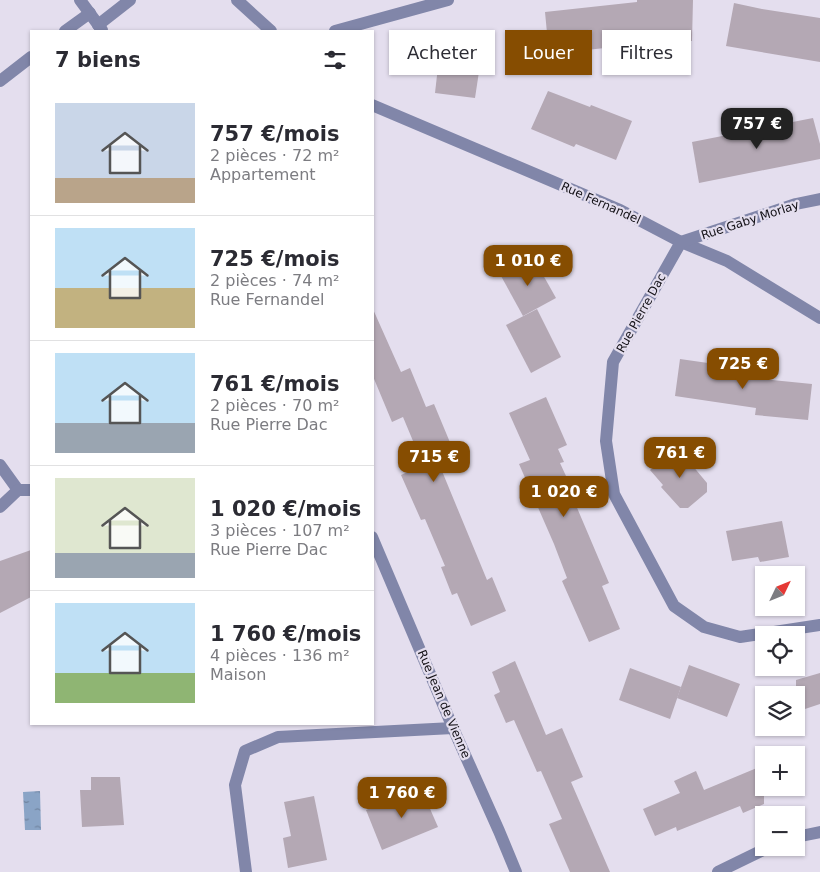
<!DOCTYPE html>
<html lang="fr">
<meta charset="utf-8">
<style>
:root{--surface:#fff;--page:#f7f7f7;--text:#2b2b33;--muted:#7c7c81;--line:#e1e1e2;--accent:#864d01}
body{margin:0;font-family:"DejaVu Sans",sans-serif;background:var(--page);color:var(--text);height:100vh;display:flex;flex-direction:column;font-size:19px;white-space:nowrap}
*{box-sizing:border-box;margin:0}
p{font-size:16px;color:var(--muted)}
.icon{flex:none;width:28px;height:28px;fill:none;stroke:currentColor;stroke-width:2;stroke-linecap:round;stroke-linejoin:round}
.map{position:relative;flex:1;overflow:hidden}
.sheet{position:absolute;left:30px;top:30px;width:344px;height:695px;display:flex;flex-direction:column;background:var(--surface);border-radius:0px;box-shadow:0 1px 4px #0004}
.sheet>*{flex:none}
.banner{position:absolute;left:389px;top:30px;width:356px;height:45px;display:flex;gap:10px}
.needle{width:32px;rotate:47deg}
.buttons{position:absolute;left:755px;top:566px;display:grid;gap:10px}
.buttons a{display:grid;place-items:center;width:50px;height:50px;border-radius:0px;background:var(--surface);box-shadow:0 1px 4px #0004;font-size:25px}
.price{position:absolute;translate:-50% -42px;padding:0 11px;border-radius:10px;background:var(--accent);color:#fff;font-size:16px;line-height:32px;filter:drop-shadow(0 1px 2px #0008)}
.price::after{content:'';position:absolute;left:50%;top:30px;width:15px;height:11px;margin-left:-8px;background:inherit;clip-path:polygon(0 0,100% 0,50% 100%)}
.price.on{background:#222;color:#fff}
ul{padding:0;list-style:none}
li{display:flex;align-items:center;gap:15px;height:125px;padding:0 25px}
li+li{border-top:1px solid var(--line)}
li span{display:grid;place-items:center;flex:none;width:140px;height:100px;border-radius:0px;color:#555}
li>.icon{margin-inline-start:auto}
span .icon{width:60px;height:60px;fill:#fffc;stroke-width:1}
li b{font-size:21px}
h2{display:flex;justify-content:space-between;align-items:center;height:60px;padding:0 25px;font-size:21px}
.chip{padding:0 18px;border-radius:0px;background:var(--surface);box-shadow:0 1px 4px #0004;font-size:18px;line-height:45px}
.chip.on{background:var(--accent);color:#fff}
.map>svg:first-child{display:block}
</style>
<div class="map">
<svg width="820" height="872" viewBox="0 0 820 872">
<defs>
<pattern id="water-ripples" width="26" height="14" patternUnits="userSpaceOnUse" patternTransform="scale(1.25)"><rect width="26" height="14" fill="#8aa4c6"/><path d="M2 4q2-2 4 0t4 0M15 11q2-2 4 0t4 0" fill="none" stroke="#7084a0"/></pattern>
</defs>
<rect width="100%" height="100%" fill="#e4deee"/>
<path fill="url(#water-ripples)" d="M 40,791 L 41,830 L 25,830 L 23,792 Z"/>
<g fill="#b4a8b4">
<path d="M 637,0 L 693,0 L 692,41 L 604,38 L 605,48 L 549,54 L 545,12 L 637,2 Z"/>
<path d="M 734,3 L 762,9 L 820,18 L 820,62 L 726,46 Z"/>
<path d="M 440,49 L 480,65 L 475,98 L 435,93 Z"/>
<path d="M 548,91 L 590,107 L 591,105 L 632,121 L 616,160 L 576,144 L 574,147 L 531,129 Z"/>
<path d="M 813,118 L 820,144 L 820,159 L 699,183 L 692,142 Z"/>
<path d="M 534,259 L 556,298 L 523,316 L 501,276 Z"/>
<path d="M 372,307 L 401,372 L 410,368 L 426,407 L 434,404 L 454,452 L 437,459 L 487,580 L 492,577 L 506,611 L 471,626 L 457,593 L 452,595 L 441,567 L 445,566 L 425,519 L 421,520 L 401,475 L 423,465 L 403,417 L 392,422 L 372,374 Z"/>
<path d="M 537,309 L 561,357 L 531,373 L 506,325 Z"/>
<path d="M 680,359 L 708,363 L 708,361 L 733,364 L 732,376 L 812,384 L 808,420 L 755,415 L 756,408 L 675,396 Z"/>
<path d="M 546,397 L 567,445 L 558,449 L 564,462 L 560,463 L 578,502 L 575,503 L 609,583 L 602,586 L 620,629 L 589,642 L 562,581 L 567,578 L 554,544 L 519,464 L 530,460 L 509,413 Z"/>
<path d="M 677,447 L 707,483 L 707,492 L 688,508 L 680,508 L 661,487 L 663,485 L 650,470 Z"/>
<path d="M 782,521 L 789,557 L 760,562 L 758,557 L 732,561 L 726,531 Z"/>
<path d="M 31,550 L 31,597 L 0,613 L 0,561 Z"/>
<path d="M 515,661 L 546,735 L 562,728 L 583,777 L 571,782 L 610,872 L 570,872 L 549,824 L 562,819 L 541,771 L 537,772 L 514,720 L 506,723 L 494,695 L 500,692 L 492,672 Z"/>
<path d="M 689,665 L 740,684 L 727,717 L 677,698 Z"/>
<path d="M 630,668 L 681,687 L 670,719 L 619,700 Z"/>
<path d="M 820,673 L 820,704 L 796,712 L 796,680 Z"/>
<path d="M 764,765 L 764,804 L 743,813 L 740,806 L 677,831 L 676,827 L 655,836 L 643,809 L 680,793 L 674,781 L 696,771 L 704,790 Z"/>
<path d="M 91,777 L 120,777 L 124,825 L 82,827 L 80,790 L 91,790 Z"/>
<path d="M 421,788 L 438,827 L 382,850 L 366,810 Z"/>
<path d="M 314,796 L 327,860 L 288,868 L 283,838 L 291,836 L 284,802 Z"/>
</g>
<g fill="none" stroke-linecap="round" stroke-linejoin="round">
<g stroke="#8186a9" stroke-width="12">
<path d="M 80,0 L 102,30"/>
<path d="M 237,0 L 271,31"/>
<path d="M 98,25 L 130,0"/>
<path d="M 65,31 L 90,13"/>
<path d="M 335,31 L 448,0"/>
<path d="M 0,81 L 31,57"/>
<path d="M 372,105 L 620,210 L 681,242 L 727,261 L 820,318"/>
<path d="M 820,199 L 796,204 L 681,242 L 613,362 L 606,441 L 614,494 L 674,606 L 704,627 L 740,637 L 820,625"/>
<path d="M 0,465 L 18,490"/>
<path d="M 0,507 L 18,490 L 31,490"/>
<path d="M 372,537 L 453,728 L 499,831 L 516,872"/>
<path d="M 796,837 L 820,832"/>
<path d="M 246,872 L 235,785 L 245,751 L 278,737 L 453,728"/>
<path d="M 718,872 L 767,848"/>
</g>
</g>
<g text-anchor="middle" stroke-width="4.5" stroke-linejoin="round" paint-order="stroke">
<g font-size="12" fill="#131116" stroke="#e4deee">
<text transform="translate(601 203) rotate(24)" y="4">Rue Fernandel</text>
<text transform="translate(750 220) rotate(-18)" y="4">Rue Gaby Morlay</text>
<text transform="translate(641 313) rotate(-61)" y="4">Rue Pierre Dac</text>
<text transform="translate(444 704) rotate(67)" y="4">Rue Jean de Vienne</text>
</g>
</g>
</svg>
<div class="buttons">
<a><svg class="needle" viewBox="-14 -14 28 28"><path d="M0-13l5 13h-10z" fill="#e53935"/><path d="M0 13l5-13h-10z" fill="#7c7c81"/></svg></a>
<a><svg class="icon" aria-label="locate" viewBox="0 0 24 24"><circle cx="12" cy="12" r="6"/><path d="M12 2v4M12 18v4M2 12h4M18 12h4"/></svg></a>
<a><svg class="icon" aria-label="layers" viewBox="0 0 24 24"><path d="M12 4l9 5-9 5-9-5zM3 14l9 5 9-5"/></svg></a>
<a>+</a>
<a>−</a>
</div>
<b class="price on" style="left:757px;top:150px">757 €</b>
<b class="price" style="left:528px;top:287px">1 010 €</b>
<b class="price" style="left:743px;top:390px">725 €</b>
<b class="price" style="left:680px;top:479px">761 €</b>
<b class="price" style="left:434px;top:483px">715 €</b>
<b class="price" style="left:564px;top:518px">1 020 €</b>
<b class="price" style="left:402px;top:819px">1 760 €</b>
<div class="banner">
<a class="chip">Acheter</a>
<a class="chip on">Louer</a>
<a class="chip">Filtres</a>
</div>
<section class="sheet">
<h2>7 biens<svg class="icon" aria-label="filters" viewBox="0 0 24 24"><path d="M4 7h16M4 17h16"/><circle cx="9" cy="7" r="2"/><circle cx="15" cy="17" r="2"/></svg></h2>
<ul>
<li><span style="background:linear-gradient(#c9d6e8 75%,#b9a48a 0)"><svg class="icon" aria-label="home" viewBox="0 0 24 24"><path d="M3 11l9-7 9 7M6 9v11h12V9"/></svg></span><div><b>757 €/mois</b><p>2 pièces · 72 m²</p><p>Appartement</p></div></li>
<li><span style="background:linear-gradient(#bfe0f5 60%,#c2b280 0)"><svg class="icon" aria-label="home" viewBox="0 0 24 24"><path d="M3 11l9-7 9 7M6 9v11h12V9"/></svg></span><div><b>725 €/mois</b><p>2 pièces · 74 m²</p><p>Rue Fernandel</p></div></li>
<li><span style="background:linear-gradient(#bfe0f5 70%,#9aa5b1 0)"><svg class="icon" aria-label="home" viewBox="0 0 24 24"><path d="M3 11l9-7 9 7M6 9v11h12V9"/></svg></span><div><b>761 €/mois</b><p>2 pièces · 70 m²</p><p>Rue Pierre Dac</p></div></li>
<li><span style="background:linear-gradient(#dfe7d0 75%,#9aa5b1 0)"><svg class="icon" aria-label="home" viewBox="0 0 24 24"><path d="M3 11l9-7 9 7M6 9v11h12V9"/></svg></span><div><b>1 020 €/mois</b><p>3 pièces · 107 m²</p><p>Rue Pierre Dac</p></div></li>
<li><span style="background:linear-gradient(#bfe0f5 70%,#8fb573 0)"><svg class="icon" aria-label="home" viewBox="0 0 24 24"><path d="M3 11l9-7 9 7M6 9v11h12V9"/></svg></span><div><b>1 760 €/mois</b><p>4 pièces · 136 m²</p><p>Maison</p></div></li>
</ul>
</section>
</div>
